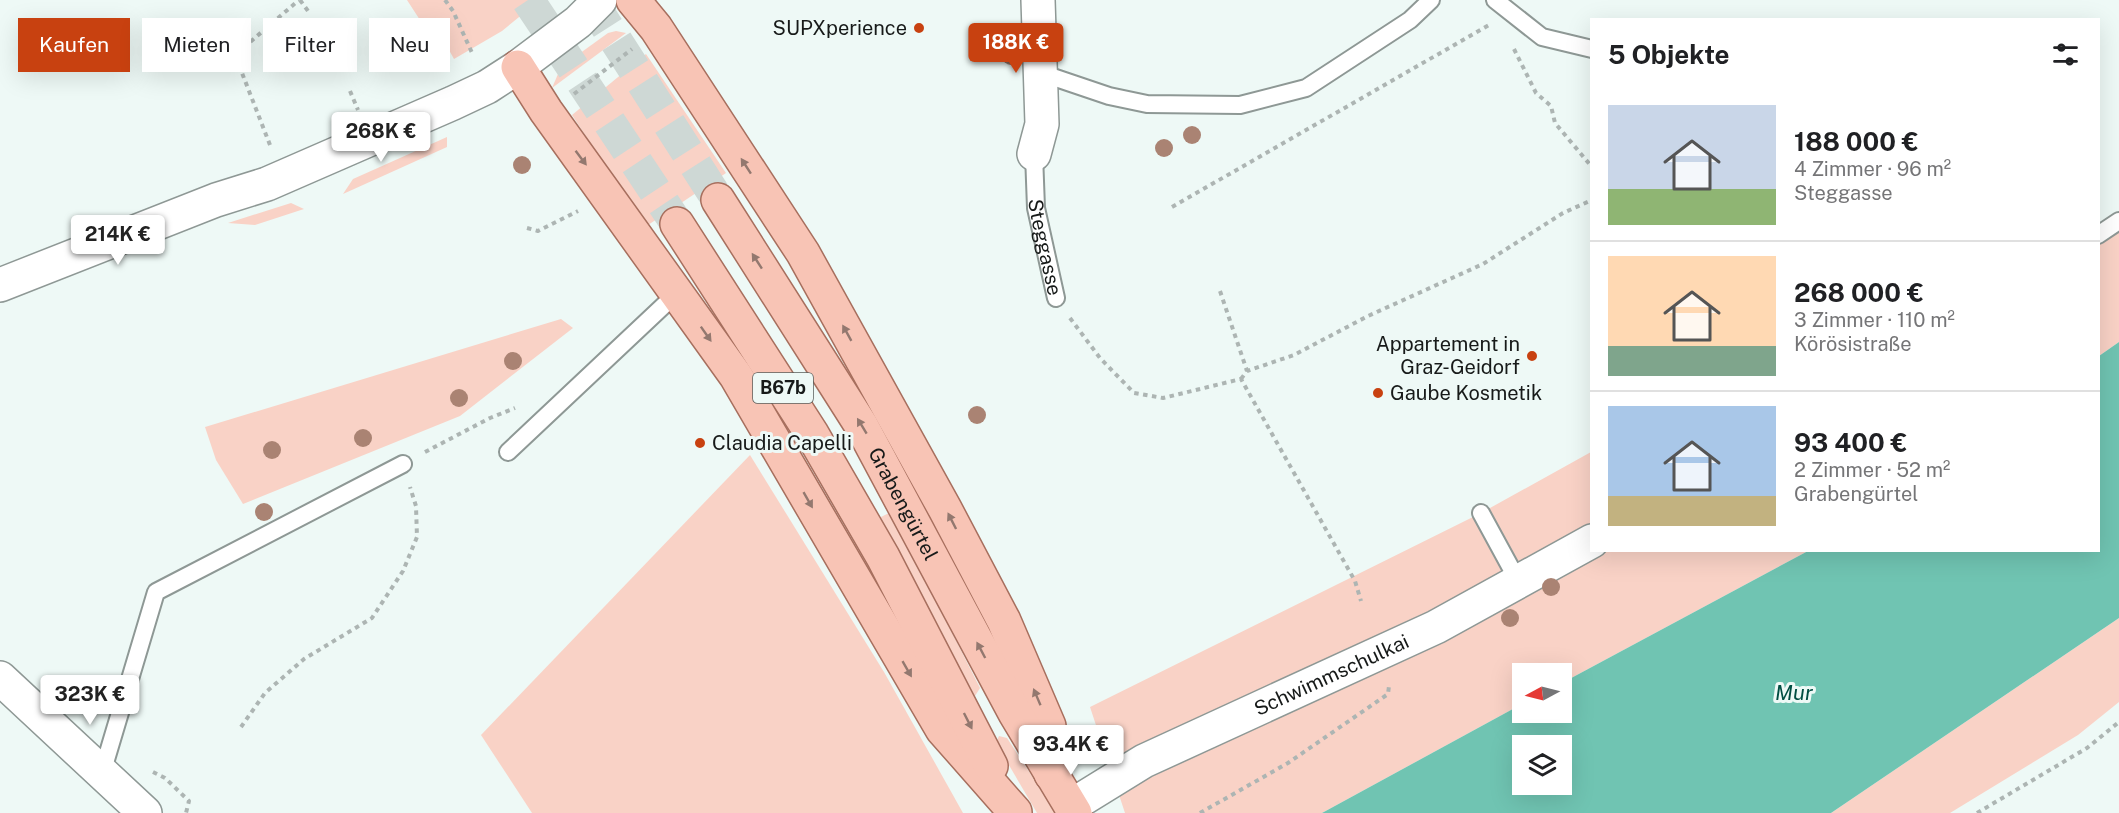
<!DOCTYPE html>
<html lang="de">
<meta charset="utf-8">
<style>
:root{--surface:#fff;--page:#f6f6f6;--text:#202124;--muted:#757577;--line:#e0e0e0;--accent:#c84110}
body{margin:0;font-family:"Public Sans",sans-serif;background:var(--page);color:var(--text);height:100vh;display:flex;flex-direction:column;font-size:22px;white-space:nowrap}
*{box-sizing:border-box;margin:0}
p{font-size:20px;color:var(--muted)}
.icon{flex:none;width:33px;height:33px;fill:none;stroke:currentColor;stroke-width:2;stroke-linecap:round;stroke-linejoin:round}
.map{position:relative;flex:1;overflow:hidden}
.sheet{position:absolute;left:1590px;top:18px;width:510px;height:534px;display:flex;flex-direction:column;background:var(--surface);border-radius:0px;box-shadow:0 6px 24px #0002}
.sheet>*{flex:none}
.guide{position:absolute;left:18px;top:18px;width:570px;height:54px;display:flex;gap:12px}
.needle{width:39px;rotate:263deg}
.buttons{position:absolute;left:1512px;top:663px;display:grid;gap:12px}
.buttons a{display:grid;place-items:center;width:60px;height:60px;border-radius:0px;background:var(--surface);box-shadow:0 6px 24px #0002;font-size:30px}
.price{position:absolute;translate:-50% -51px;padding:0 14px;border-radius:6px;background:#fff;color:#222;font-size:20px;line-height:39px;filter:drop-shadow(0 2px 3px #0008)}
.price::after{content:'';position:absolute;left:50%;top:36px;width:18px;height:14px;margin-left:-9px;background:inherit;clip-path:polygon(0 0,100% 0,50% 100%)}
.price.active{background:var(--accent);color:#fff}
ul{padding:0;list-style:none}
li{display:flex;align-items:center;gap:18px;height:150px;padding:0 18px}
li+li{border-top:2px solid var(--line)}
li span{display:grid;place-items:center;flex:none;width:168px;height:120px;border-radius:0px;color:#555}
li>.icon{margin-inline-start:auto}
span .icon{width:72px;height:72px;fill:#fffc;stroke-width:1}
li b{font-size:26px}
h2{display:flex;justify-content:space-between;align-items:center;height:72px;padding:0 18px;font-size:26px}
.tag{padding:0 21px;border-radius:0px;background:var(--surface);box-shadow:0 6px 24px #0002;font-size:21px;line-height:54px}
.tag.active{background:var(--accent);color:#fff}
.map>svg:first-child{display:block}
</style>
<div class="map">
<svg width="2119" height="813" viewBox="0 0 2119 813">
<rect width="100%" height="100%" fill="#eef9f6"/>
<g fill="#f9d2c6">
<path d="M 407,0 L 540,0 L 502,31 L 454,59 L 440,34 L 431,37 Z"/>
<path d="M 616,31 L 626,33 L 552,88 L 561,67 L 608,33 Z"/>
<path d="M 646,54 L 726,173 L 645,227 L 572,115 Z"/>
<path d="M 447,137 L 447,147 L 343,194 L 353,179 Z"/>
<path d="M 291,203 L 304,209 L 255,225 L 228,223 Z"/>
<path d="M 2119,226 L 2119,342 L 2099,356 L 2099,240 Z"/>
<path d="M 561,319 L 573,328 L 460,416 L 243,504 L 216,460 L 205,427 Z"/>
<path d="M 1591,452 L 1592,550 L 1808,551 L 1562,683 L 1562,674 L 1522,674 L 1522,704 L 1322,813 L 1125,813 L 1090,707 L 1481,513 Z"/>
<path d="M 750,455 L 884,672 L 963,813 L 532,813 L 481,735 Z"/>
<path d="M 891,512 L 980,688 L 975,696 L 971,696 L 879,518 Z"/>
<path d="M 2119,618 L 2119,702 L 2078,735 L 1950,813 L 1831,813 Z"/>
<path d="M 999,736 L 1007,738 L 1056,813 L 1037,813 L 996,743 Z"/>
</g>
<path fill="#70c4b2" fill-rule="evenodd" d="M 2119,342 L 2119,618 L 1831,813 L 1322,813 L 1522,704 L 1522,712 L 1562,712 L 1562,683 L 1808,551 L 2098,550 L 2099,356 ZM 1522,746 L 1562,746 L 1562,784 L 1522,784 Z"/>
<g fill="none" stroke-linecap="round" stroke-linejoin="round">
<g stroke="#ced8d5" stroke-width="33" stroke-dasharray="33 16" stroke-linecap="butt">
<path d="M 528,0 L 677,224"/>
<path d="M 590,0 L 718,200"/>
</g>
<g stroke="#8e9895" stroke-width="20">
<g id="lane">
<path d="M 1495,0 L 1542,37 L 1592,49"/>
<path d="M 1041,73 L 1109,96 L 1147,104 L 1240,105 L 1306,88 L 1410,20 L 1431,0"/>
<path id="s1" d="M 1034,154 L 1036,208 L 1056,298"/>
<path d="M 2098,235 L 2119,221"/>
<path d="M 508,452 L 677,293"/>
<path d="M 1481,513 L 1518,581"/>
<path d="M 102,773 L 156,592 L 403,464"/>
</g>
</g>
<g stroke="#8e9895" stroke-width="36">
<g id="street">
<path d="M 1034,154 L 1042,124 L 1038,0"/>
<path d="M 0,678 L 145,813"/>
<path id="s2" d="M 1071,806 L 1144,761 L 1436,627 L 1592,541"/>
</g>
</g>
<g stroke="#8e9895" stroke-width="36">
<path id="secondary" d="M 0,285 L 216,200 L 267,184 L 453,103 L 487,87 L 518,67 L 578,22 L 600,0"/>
</g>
<g stroke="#a76f5e" stroke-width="36">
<g id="primary">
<path d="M 633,0 L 656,28 L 803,253 L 945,509 L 1004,621 L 1049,726 L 1051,774"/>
<path d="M 518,67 L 546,111 L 736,376 L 942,729 L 1015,812"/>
<path id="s3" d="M 718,200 L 861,425 L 1015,713 L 1075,813"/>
<path d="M 677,224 L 812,434 L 883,557 L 991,766"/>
</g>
</g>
<g stroke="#adb5b3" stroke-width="4" stroke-dasharray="4.5 4.5" stroke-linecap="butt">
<path d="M 300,0 L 308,11"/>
<path d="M 445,0 L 453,11 L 473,55"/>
<path d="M 1514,49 L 1536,93 L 1551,106 L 1555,123 L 1592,167"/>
<path d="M 350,91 L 358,110"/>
<path d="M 574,94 L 632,49"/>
<path d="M 270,145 L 235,55 L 299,0"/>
<path d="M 1172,207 L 1489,25"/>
<path d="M 527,228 L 538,231 L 578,211"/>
<path d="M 1220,291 L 1247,371"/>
<path d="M 1070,318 L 1100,358 L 1134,393 L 1163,398 L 1241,379 L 1355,581 L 1361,601"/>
<path d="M 1241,379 L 1247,371 L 1294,355 L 1368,316 L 1483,264 L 1563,213 L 1592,200"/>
<path d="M 425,452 L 490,418 L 515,408"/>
<path d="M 241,727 L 265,693 L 304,659 L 372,618 L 403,571 L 417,537 L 416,506 L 410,487"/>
<path d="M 153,772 L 165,778 L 189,801 L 186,813"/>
<path d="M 1200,813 L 1288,763 L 1388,694 L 1389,686"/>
<path d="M 1977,813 L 2087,748 L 2119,722"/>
</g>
<use href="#lane" stroke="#fff" stroke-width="16"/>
<use href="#street" stroke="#fff" stroke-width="33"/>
<use href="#secondary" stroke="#fff" stroke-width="33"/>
<use href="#primary" stroke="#f8c4b5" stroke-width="33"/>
</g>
<g fill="#aa8373">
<circle cx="1011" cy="56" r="9"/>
<circle cx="1192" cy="135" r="9"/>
<circle cx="1164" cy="148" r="9"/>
<circle cx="522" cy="165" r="9"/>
<circle cx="513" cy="361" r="9"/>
<circle cx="459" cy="398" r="9"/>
<circle cx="977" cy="415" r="9"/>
<circle cx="363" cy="438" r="9"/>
<circle cx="272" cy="450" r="9"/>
<circle cx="264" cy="512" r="9"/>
<circle cx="1551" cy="587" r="9"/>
<circle cx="1510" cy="618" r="9"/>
</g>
<defs><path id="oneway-solid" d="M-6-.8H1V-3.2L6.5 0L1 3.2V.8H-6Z" transform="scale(1.5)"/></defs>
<g fill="#93786f">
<use href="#oneway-solid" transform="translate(581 158) rotate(53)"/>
<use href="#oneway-solid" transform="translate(746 166) rotate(-123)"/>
<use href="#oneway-solid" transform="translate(757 261) rotate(-123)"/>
<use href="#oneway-solid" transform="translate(847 333) rotate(-119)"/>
<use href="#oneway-solid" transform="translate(706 334) rotate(55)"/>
<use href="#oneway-solid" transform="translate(862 426) rotate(-121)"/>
<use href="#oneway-solid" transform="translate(808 500) rotate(60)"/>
<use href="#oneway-solid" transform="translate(952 521) rotate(-117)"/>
<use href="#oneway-solid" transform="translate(981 650) rotate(-118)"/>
<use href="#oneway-solid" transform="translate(907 669) rotate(60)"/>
<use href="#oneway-solid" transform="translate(1037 697) rotate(-113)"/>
<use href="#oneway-solid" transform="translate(968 721) rotate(63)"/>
</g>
<g fill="#c84110" stroke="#eef9f6" stroke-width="2">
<circle cx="919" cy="28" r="6"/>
<circle cx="1532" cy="356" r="6"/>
<circle cx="1378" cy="393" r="6"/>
<circle cx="700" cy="443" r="6"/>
</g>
<g text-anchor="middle" stroke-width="6" stroke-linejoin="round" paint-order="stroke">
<rect fill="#eef9f6" stroke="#585d5b" stroke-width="1.5" x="753" y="373" width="60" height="30" rx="4.5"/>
<g font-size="18" font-weight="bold" fill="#171a19">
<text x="783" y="394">B67b</text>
</g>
<g font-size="20" fill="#171a19" stroke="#eef9f6" text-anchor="end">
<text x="907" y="35">SUPXperience</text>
<text x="1520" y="351">Appartement in<tspan x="1520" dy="23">Graz-Geidorf</tspan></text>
<text x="1390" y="400" text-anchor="start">Gaube Kosmetik</text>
<text x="712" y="450" text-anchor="start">Claudia Capelli</text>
</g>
<g font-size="20" fill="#171a19" stroke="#eef9f6">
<text dy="7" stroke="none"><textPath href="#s1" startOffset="94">Steggasse</textPath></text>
<text dy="7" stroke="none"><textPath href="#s3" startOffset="356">Grabengürtel</textPath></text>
<text dy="7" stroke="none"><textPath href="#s2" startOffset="292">Schwimmschulkai</textPath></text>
</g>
<g font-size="21" font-style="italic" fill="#004e42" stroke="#eef9f6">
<text x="1794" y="700">Mur</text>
</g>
</g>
</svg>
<div class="buttons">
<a><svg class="needle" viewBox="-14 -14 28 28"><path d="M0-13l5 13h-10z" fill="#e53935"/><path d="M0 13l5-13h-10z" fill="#757577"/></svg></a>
<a><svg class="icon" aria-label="layers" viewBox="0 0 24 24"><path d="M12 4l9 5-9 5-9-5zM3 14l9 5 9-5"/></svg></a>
</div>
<b class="price active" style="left:1016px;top:74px">188K €</b>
<b class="price" style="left:381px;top:163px">268K €</b>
<b class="price" style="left:118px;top:266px">214K €</b>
<b class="price" style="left:90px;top:726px">323K €</b>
<b class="price" style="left:1071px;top:776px">93.4K €</b>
<div class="guide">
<a class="tag active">Kaufen</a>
<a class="tag">Mieten</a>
<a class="tag">Filter</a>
<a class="tag">Neu</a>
</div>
<section class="sheet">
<h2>5 Objekte<svg class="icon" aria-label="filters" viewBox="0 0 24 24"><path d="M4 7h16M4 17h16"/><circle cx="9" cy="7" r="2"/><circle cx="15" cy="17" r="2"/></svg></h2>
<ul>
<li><span style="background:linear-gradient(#c9d6e8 70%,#8fb573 0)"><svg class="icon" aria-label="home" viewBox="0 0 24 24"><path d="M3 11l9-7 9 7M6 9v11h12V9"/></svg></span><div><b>188 000 €</b><p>4 Zimmer · 96 m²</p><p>Steggasse</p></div></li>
<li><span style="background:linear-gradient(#ffd9b3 75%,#7fa58c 0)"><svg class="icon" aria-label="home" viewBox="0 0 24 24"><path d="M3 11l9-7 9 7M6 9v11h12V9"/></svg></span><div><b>268 000 €</b><p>3 Zimmer · 110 m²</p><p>Körösistraße</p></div></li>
<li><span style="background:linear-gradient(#a9c7e8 75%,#c2b280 0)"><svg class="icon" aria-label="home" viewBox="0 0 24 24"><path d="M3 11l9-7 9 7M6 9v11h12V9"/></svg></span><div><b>93 400 €</b><p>2 Zimmer · 52 m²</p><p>Grabengürtel</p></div></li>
</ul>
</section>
</div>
